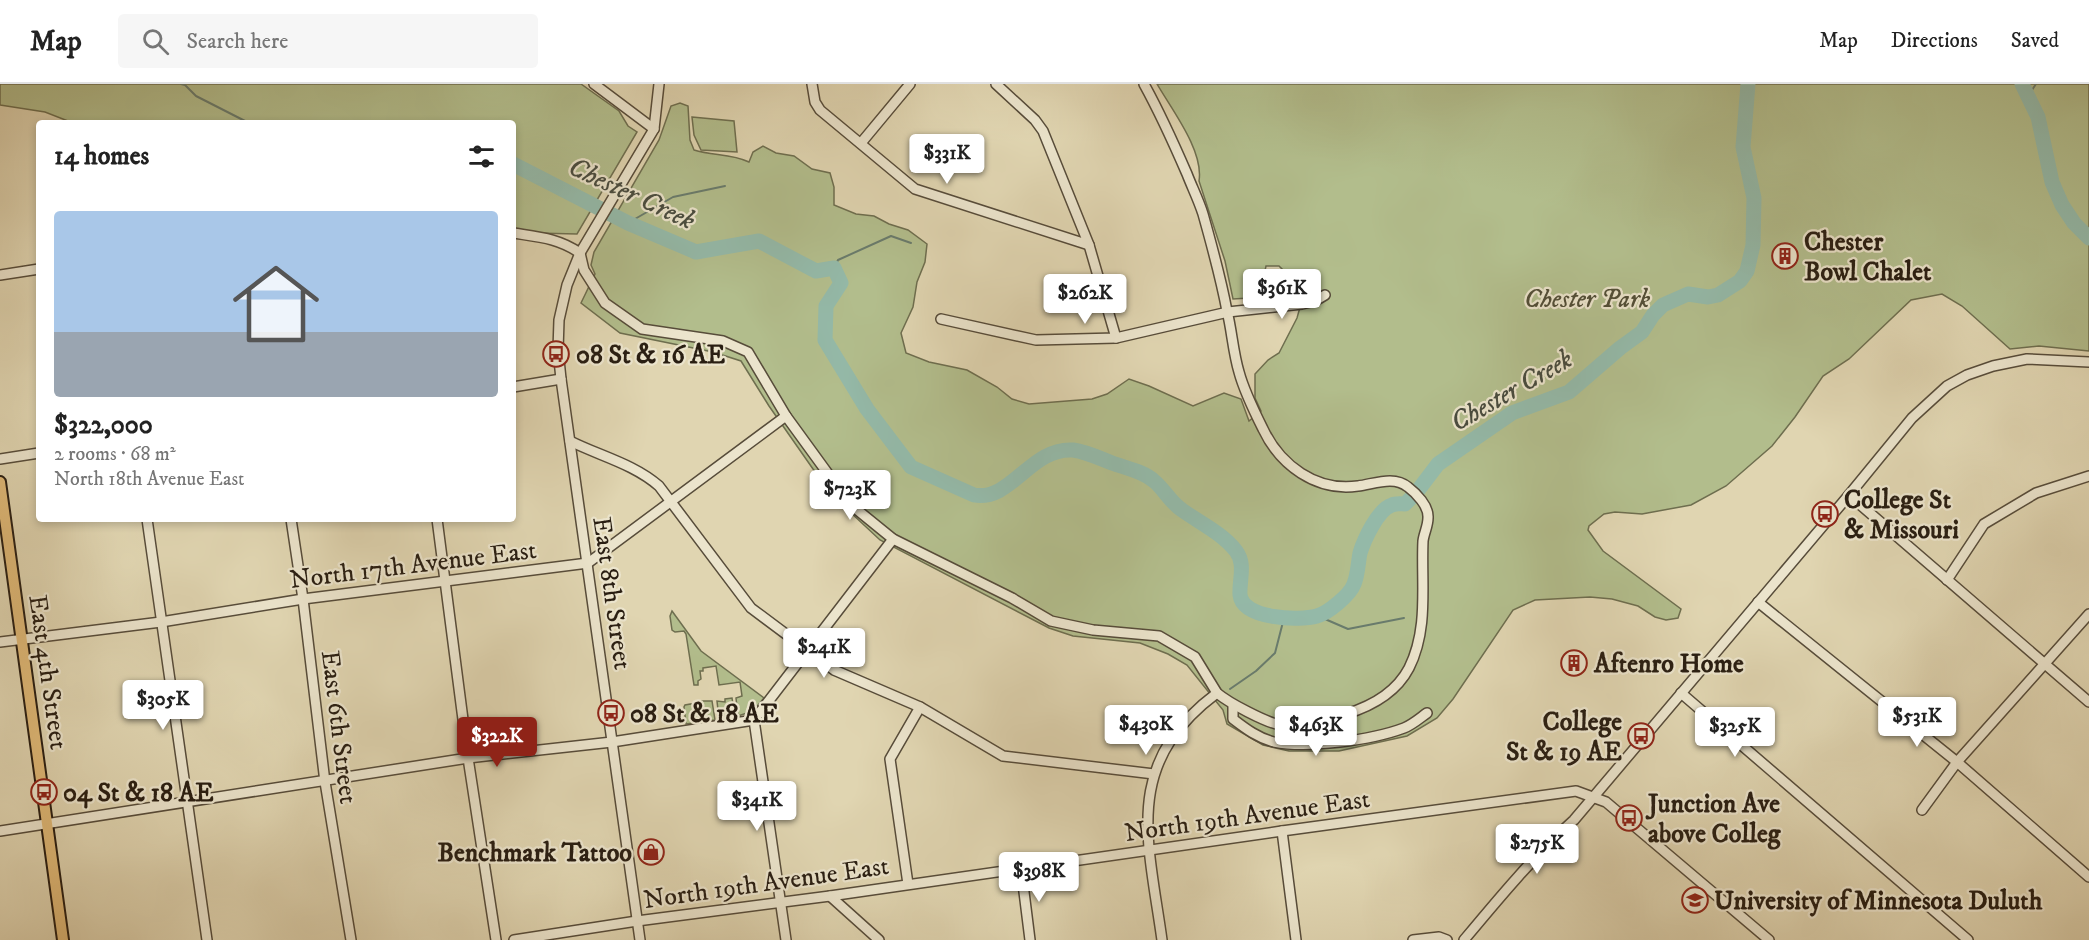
<!DOCTYPE html>
<meta charset="utf-8">
<style>
:root{--surface:#fff;--page:#f6f6f6;--text:#222;--muted:#767676;--line:#e0e0e0;--accent:#8f2418}
body{margin:0;font-family:"IM FELL DW Pica",serif;background:var(--page);color:var(--text);height:100vh;display:flex;flex-direction:column;font-size:22px;white-space:nowrap}
*{box-sizing:border-box;margin:0}
p{font-size:20px;color:var(--muted)}
.icon{flex:none;width:33px;height:33px;fill:none;stroke:currentColor;stroke-width:2;stroke-linecap:round;stroke-linejoin:round}
.map{position:relative;flex:1;overflow:hidden}
.drawer{position:absolute;left:36px;top:36px;width:480px;height:402px;display:flex;flex-direction:column;background:var(--surface);border-radius:6px;box-shadow:0 3px 9px #0003}
.drawer>*{flex:none}
.price{position:absolute;translate:-50% -51px;padding:0 14px;border-radius:6px;background:#fff;color:#222;font-size:20px;line-height:39px;filter:drop-shadow(0 2px 3px #0008)}
.price::after{content:'';position:absolute;left:50%;top:36px;width:18px;height:14px;margin-left:-9px;background:inherit;clip-path:polygon(0 0,100% 0,50% 100%)}
.price.on{background:var(--accent);color:#fff}
ul{padding:0;list-style:none}
li{display:grid;align-content:center;gap:12px;height:318px;padding:0 18px}
li span{display:grid;place-items:center;height:186px;border-radius:6px;color:#555}
li>.icon{margin-inline-start:auto}
span .icon{width:108px;height:108px;fill:#fffc;stroke-width:1}
li b{font-size:26px}
h2{display:flex;justify-content:space-between;align-items:center;height:72px;padding:0 18px;font-size:26px}
header{display:flex;align-items:center;gap:36px;box-sizing:border-box;height:84px;padding:0 30px;background:var(--surface);border-bottom:2px solid var(--line)}
header strong{font-size:28px}
nav{display:flex;gap:33px;margin-inline-start:auto;font-size:21px}
.search{width:420px;height:54px;background:var(--page);display:flex;align-items:center;gap:15px;box-sizing:border-box;padding:0 21px;border-radius:6px;color:var(--muted);font-size:22px}
.map>svg:first-child{display:block}
</style>
<header>
<strong>Map</strong>
<div class="search"><svg class="icon" aria-label="search" viewBox="0 0 24 24"><circle cx="10" cy="10" r="6"/><path d="M15 15l6 6"/></svg>Search here</div>
<nav><a>Map</a><a>Directions</a><a>Saved</a></nav>
</header>
<div class="map">
<svg width="2089" height="856" viewBox="0 0 2089 856">
<rect width="100%" height="100%" fill="#e0d5b1"/>
<filter id="stains"><feTurbulence type="fractalNoise" baseFrequency=".00333" numOctaves="4"/><feColorMatrix values="0 0 0 0 .2 0 0 0 0 .09 0 0 0 0 .02 0 0 0 .5 -.17"/></filter>
<radialGradient id="worn" r=".72"><stop offset=".6" stop-color="#630" stop-opacity="0"/><stop offset="1" stop-color="#630" stop-opacity=".3"/></radialGradient>
<g fill="#b2bd8c" stroke="#6e6e4f" stroke-width="1.5">
<path d="M 0,0 L 581,0 L 619,27 L 628,42 L 637,48 L 577,150 L 535,149 L 513,145 L 513,39 L 73,39 L 45,28 L 0,21 Z"/>
<path d="M 1157,0 L 2089,0 L 2089,267 L 2039,262 L 2010,265 L 1962,222 L 1942,210 L 1911,216 L 1849,275 L 1823,292 L 1795,333 L 1772,362 L 1726,402 L 1691,421 L 1642,430 L 1615,428 L 1604,430 L 1589,442 L 1588,446 L 1603,467 L 1681,525 L 1678,534 L 1666,536 L 1655,533 L 1638,522 L 1612,515 L 1590,513 L 1535,516 L 1513,526 L 1453,615 L 1437,634 L 1407,652 L 1339,667 L 1289,667 L 1263,661 L 1227,640 L 1223,626 L 1187,581 L 1168,570 L 1140,559 L 1073,552 L 1049,544 L 880,456 L 850,428 L 813,385 L 769,322 L 741,277 L 713,268 L 620,249 L 581,219 L 595,190 L 591,181 L 594,168 L 659,56 L 671,22 L 680,19 L 688,22 L 690,56 L 694,66 C 713,72 731,69 749,78 L 753,68 L 763,62 L 776,69 L 794,72 L 812,85 L 830,89 L 834,103 L 834,121 L 856,130 L 874,132 L 889,140 L 908,146 L 927,160 L 925,178 L 917,198 L 913,223 L 901,249 L 906,269 L 929,278 L 967,286 L 997,303 L 1012,315 L 1029,320 L 1092,315 L 1107,310 L 1129,295 L 1149,302 L 1193,322 L 1224,309 L 1241,315 L 1249,337 L 1261,327 L 1255,314 L 1255,290 L 1268,276 L 1279,269 L 1297,234 L 1304,209 L 1296,207 L 1292,195 L 1279,182 L 1266,182 L 1263,196 L 1249,214 L 1233,215 L 1225,177 L 1199,97 C 1204,67 1172,26 1157,0 Z"/>
<path d="M 692,33 L 734,37 L 737,68 L 701,66 L 694,51 Z"/>
<path d="M 672,527 L 701,567 L 764,614 L 753,627 L 738,632 L 736,614 L 742,612 L 740,598 L 719,601 L 716,582 L 703,584 L 703,587 L 700,587 L 701,595 L 698,597 L 698,601 L 694,601 L 686,550 L 684,547 L 675,548 L 672,546 L 670,532 Z"/>
<path d="M 732,614 L 735,633 L 719,635 L 717,617 L 725,618 L 725,615 Z"/>
<path d="M 696,617 L 712,617 L 715,636 L 686,640 L 684,623 L 685,621 L 696,619 Z"/>
</g>
<g fill="none" stroke-linecap="round" stroke-linejoin="round">
<g stroke="#697b6c" stroke-width="2">
<path d="M 181,0 L 185,1 L 196,12 L 249,39"/>
<path d="M 2028,12 L 2036,0"/>
<path d="M 628,139 L 673,113 L 725,102"/>
<path d="M 834,184 L 838,176 L 891,152 L 911,159"/>
<path d="M 1318,532 L 1348,545 L 1404,534"/>
<path d="M 1230,605 L 1256,587 L 1275,569 L 1284,534"/>
</g>
<g stroke="#94b9a8" stroke-width="15">
<path d="M 2022,0 L 2038,33 L 2052,98 L 2062,121 L 2074,139 L 2089,154"/>
<path d="M 513,80 L 628,139 L 696,168 L 759,157 L 816,187 L 834,184 L 841,199 L 826,222 L 825,256 L 867,325 L 911,383 L 974,411 C 1011,418 1031,363 1073,366 C 1087,368 1099,374 1112,379 C 1125,384 1143,387 1154,397 C 1164,405 1170,418 1182,426 C 1200,439 1222,449 1236,467 C 1246,480 1239,496 1240,511 C 1243,535 1299,537 1317,532 C 1328,529 1350,511 1354,500 C 1358,490 1358,479 1360,469 C 1364,456 1378,425 1392,421 C 1396,419 1401,420 1405,420 L 1416,409 L 1438,380 L 1512,329 L 1569,308 L 1620,264 L 1642,248 L 1653,231 L 1663,221 L 1688,210 L 1708,213 L 1718,211 L 1740,197 L 1747,187 L 1753,161 L 1754,114 L 1743,63 L 1748,0"/>
</g>
<g stroke="#574c3a" stroke-width="12">
<g id="minor">
<path d="M 594,0 L 654,45"/>
<path d="M 812,0 L 815,18 L 820,26 L 915,105 L 1089,161"/>
<path d="M 996,0 L 1035,36 L 1043,47 L 1089,161 L 1116,254"/>
<path d="M 861,59 L 910,0"/>
<path d="M 513,149 C 539,153 558,154 580,169"/>
<path d="M 580,169 L 584,186 L 605,219 L 642,245 L 723,257 L 748,268 L 786,332 L 850,420 L 893,455 L 1012,514 L 1051,537 L 1093,546 L 1159,552 L 1195,573 L 1217,609 C 1229,619 1265,638 1280,641 C 1301,646 1326,636 1346,630 C 1372,622 1396,609 1409,584 C 1429,544 1421,500 1423,457 C 1424,449 1428,442 1428,434 C 1429,422 1416,409 1408,403 C 1394,391 1374,400 1358,402 C 1316,408 1280,381 1263,345 C 1254,327 1244,307 1239,288 C 1233,268 1232,247 1227,227 C 1221,195 1212,162 1203,130 C 1199,117 1192,103 1187,90 C 1174,60 1160,29 1144,0"/>
<path d="M 0,191 L 39,185"/>
<path d="M 941,235 L 1036,256 L 1116,254 L 1228,228 L 1302,220 L 1315,217 L 1325,211"/>
<path d="M 513,303 L 561,295"/>
<path d="M 570,357 C 600,372 634,380 659,402 L 751,524 L 834,586 L 920,623 L 1003,672 L 1154,690"/>
<path d="M 0,375 L 39,369"/>
<path d="M 1849,411 L 2089,618"/>
<path d="M 147,435 L 207,856"/>
<path d="M 291,435 L 303,515 L 325,698 L 351,856"/>
<path d="M 437,435 L 468,674 L 496,856"/>
<path d="M 1947,496 L 1984,440 L 2036,409 L 2089,392"/>
<path d="M 1758,518 L 1957,678 L 2089,793"/>
<path d="M 0,558 L 161,538 L 303,515 L 588,479 L 786,332"/>
<path d="M 1681,609 L 1968,856"/>
<path d="M 1233,621 L 1233,635 C 1246,645 1258,654 1274,658 C 1307,665 1372,656 1404,644 C 1412,641 1420,634 1427,629"/>
<path d="M 754,636 L 786,856"/>
<path d="M 1922,726 L 1957,678 L 2089,530"/>
<path d="M 0,747 L 468,674 L 612,658 L 754,636 L 893,455"/>
<path d="M 1282,747 L 1296,856"/>
<path d="M 1021,784 L 1030,856"/>
<path d="M 908,800 L 890,675 L 920,623"/>
<path d="M 830,812 L 879,856"/>
<path d="M 514,856 L 637,837 L 830,812 L 1282,747 L 1576,707 L 1606,718 L 1769,856"/>
<path d="M 640,856 L 561,295 L 558,266 L 559,236 L 567,201 L 580,169 L 654,45 L 659,0"/>
<path d="M 1162,856 C 1148,755 1122,680 1217,609"/>
<path d="M 1413,856 L 1439,853 L 1447,856"/>
<path d="M 1464,856 C 1499,814 1533,773 1574,736 L 1849,411 L 1912,334 L 1947,302 L 1967,291 L 1993,282 L 2027,275 L 2089,278"/>
</g>
</g>
<g stroke="#291e12" stroke-width="14">
<path id="major" d="M 0,398 L 63,856"/>
</g>
<use href="#minor" stroke="#ebe4cc" stroke-width="9"/>
<use href="#major" stroke="#e0ba78" stroke-width="10"/>
</g>
<defs>
<g id="building-ring" transform="scale(1.35)"><circle r="9.5" fill="#ebe4cc" stroke="#8f2418" stroke-width="1.5"/><path d="M-4-6H4V6H1V3H-1V6H-4ZM-2.5-4.3h1.7v1.8h-1.7ZM.8-4.3h1.7v1.8H.8ZM-2.5-1h1.7V.8h-1.7ZM.8-1h1.7V.8H.8Z" fill="#8f2418"/></g>
<g id="bus-ring" transform="scale(1.35)"><circle r="9.5" fill="#ebe4cc" stroke="#8f2418" stroke-width="1.5"/><path d="M-5-6H5V4H4V6H2V4H-2V6H-4V4H-5ZM-3.5-4V0h7V-4ZM-3.5 1.2v1.5H-2V1.2ZM2 1.2v1.5H3.5V1.2Z" fill="#8f2418"/></g>
<g id="shop-ring" transform="scale(1.35)"><circle r="9.5" fill="#ebe4cc" stroke="#8f2418" stroke-width="1.5"/><path d="M-5-2.5h2.3a2.7 3.5 0 0 1 5.4 0H5L5.5 6h-11ZM-1.5-2.5h3a1.5 2.3 0 0 0-3 0Z" fill="#8f2418"/></g>
<g id="university-ring" transform="scale(1.35)"><circle r="9.5" fill="#ebe4cc" stroke="#8f2418" stroke-width="1.5"/><path d="M0-5L7-2L0 1L-7-2ZM-4 1L0 2.5L4 1V4Q0 6-4 4Z" fill="#8f2418"/></g>
</defs>
<g fill-rule="evenodd">
<use href="#building-ring" x="1785" y="172"/>
<use href="#bus-ring" x="556" y="270"/>
<use href="#bus-ring" x="1825" y="430"/>
<use href="#building-ring" x="1574" y="579"/>
<use href="#bus-ring" x="611" y="629"/>
<use href="#bus-ring" x="1641" y="652"/>
<use href="#bus-ring" x="44" y="708"/>
<use href="#bus-ring" x="1629" y="734"/>
<use href="#shop-ring" x="651" y="768"/>
<use href="#university-ring" x="1695" y="816"/>
</g>
<g text-anchor="middle" stroke-width="4.5" stroke-linejoin="round" paint-order="stroke">
<g font-size="26" font-weight="bold" fill="#291e12" stroke="#ebe4cc" text-anchor="start">
<text x="1804" y="166">Chester<tspan x="1804" dy="30">Bowl Chalet</tspan></text>
<text x="576" y="279">08 St &amp; 16 AE</text>
<text x="1844" y="424">College St<tspan x="1844" dy="30">&amp; Missouri</tspan></text>
<text x="1594" y="588">Aftenro Home</text>
<text x="630" y="638">08 St &amp; 18 AE</text>
<text x="1622" y="646" text-anchor="end">College<tspan x="1622" dy="30">St &amp; 19 AE</tspan></text>
<text x="63" y="717">04 St &amp; 18 AE</text>
<text x="1648" y="728">Junction Ave<tspan x="1648" dy="30">above Colleg</tspan></text>
<text x="632" y="777" text-anchor="end">Benchmark Tattoo</text>
<text x="1714" y="825">University of Minnesota Duluth</text>
</g>
<g font-size="26" font-style="italic" fill="#524e37" stroke="#ebe4cc">
<text x="1587" y="223">Chester Park</text>
</g>
<g font-size="26" fill="#291e12" stroke="#ebe4cc">
<text transform="translate(413 480) rotate(-7)" y="9">North 17th Avenue East</text>
<text transform="translate(613 509) rotate(82)" y="9">East 8th Street</text>
<text transform="translate(49 588) rotate(82)" y="9">East 4th Street</text>
<text transform="translate(340 643) rotate(83)" y="9">East 6th Street</text>
<text transform="translate(1247 731) rotate(-8)" y="9">North 19th Avenue East</text>
<text transform="translate(766 798) rotate(-8)" y="9">North 19th Avenue East</text>
</g>
<g font-size="27" font-style="italic" fill="#494c3f" stroke="#ebe4cc">
<text transform="translate(632 109) rotate(25)" y="9">Chester Creek</text>
<text transform="translate(1511 306) rotate(-30)" y="9">Chester Creek</text>
</g>
</g>
<rect width="100%" height="100%" filter="url(#stains)"/>
<rect width="100%" height="100%" fill="url(#worn)"/>
</svg>
<b class="price" style="left:947px;top:101px">$331K</b>
<b class="price" style="left:1282px;top:236px">$361K</b>
<b class="price" style="left:1085px;top:241px">$262K</b>
<b class="price" style="left:850px;top:437px">$723K</b>
<b class="price" style="left:824px;top:595px">$241K</b>
<b class="price" style="left:163px;top:647px">$305K</b>
<b class="price" style="left:1917px;top:664px">$531K</b>
<b class="price" style="left:1146px;top:672px">$430K</b>
<b class="price" style="left:1316px;top:673px">$463K</b>
<b class="price" style="left:1735px;top:674px">$325K</b>
<b class="price on" style="left:497px;top:684px">$322K</b>
<b class="price" style="left:757px;top:748px">$341K</b>
<b class="price" style="left:1537px;top:791px">$275K</b>
<b class="price" style="left:1039px;top:819px">$398K</b>
<section class="drawer">
<h2>14 homes<svg class="icon" aria-label="filters" viewBox="0 0 24 24"><path d="M4 7h16M4 17h16"/><circle cx="9" cy="7" r="2"/><circle cx="15" cy="17" r="2"/></svg></h2>
<ul>
<li><span style="background:linear-gradient(#a9c7e8 65%,#9aa5b1 0)"><svg class="icon" aria-label="home" viewBox="0 0 24 24"><path d="M3 11l9-7 9 7M6 9v11h12V9"/></svg></span><div><b>$322,000</b><p>2 rooms · 68 m²</p><p>North 18th Avenue East</p></div></li>
</ul>
</section>
</div>
